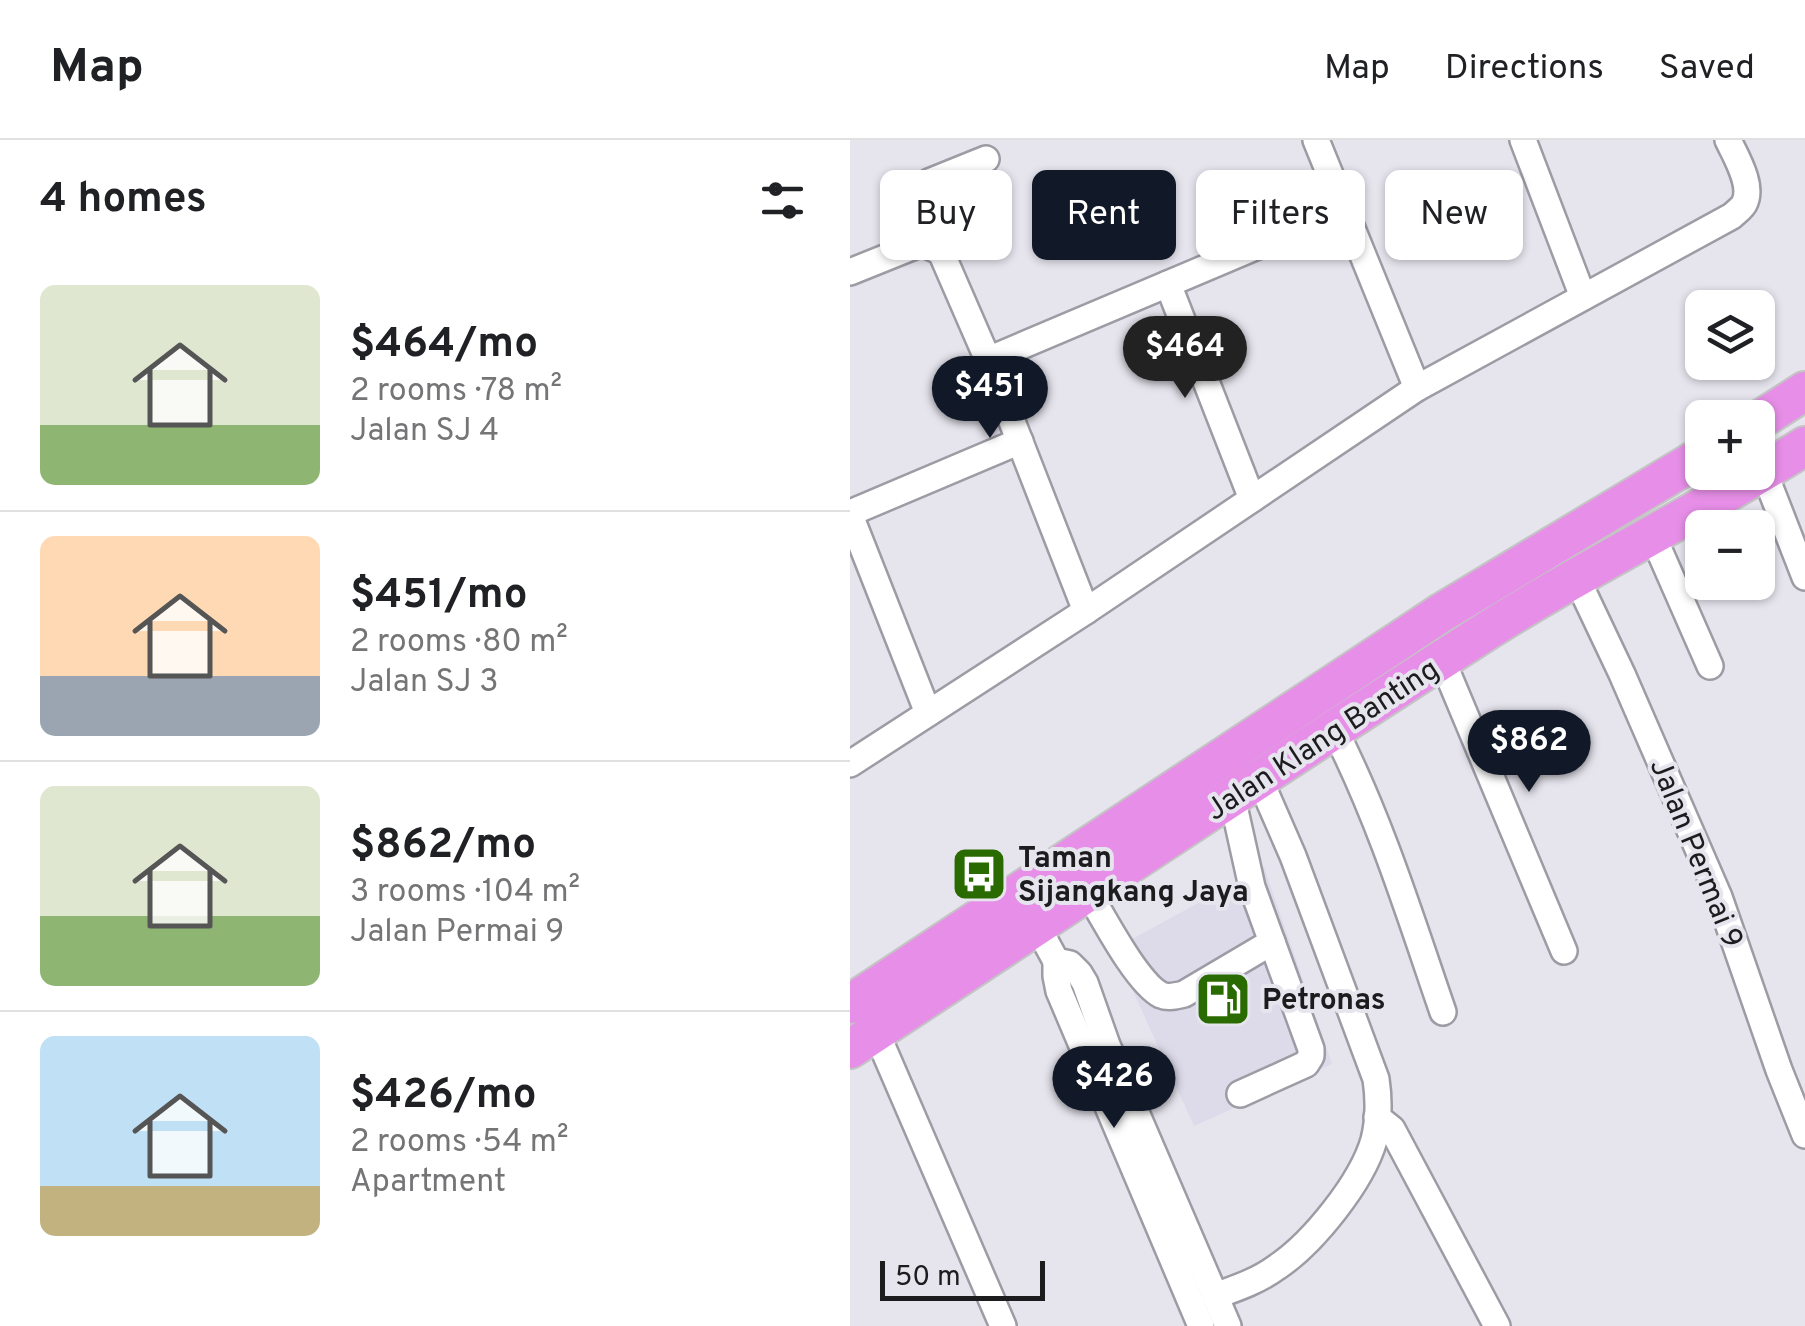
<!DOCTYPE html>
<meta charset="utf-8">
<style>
:root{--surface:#fff;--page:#f2f2f2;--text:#202124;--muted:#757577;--line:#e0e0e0;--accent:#111827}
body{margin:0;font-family:Overpass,sans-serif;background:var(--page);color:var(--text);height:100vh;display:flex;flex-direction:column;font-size:38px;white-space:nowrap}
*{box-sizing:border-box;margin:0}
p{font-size:32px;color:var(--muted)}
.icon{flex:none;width:55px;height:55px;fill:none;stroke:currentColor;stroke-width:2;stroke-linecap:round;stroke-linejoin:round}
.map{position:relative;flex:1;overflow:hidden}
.sheet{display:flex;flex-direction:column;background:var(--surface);width:850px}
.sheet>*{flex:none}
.hud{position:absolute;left:30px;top:30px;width:775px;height:90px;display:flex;gap:20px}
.tools{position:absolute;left:835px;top:150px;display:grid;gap:20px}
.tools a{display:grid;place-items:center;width:90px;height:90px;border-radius:15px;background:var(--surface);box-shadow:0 2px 8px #0004;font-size:50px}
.scale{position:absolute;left:30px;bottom:25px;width:165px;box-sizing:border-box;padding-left:10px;border:5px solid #1c1b1e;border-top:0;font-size:28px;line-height:35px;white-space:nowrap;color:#1c1b1e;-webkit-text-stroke:8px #e6e5ee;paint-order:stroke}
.price{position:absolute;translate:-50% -85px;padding:0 22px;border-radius:35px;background:var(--accent);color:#fff;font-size:32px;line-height:65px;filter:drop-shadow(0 2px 5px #0008)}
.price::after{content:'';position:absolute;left:50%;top:60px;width:30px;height:22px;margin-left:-15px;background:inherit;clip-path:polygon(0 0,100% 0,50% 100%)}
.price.current{background:#222;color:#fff}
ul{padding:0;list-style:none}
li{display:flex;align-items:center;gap:30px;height:250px;padding:0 40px}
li+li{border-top:2px solid var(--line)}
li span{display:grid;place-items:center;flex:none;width:280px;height:200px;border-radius:15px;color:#555}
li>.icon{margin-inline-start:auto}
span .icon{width:120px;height:120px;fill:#fffc;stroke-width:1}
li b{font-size:42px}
h2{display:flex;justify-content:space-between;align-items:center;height:120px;padding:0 40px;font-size:42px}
.chip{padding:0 35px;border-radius:15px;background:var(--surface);box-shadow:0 2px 8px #0004;font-size:35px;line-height:90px}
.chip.current{background:var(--accent);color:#fff}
header{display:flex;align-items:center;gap:60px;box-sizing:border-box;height:140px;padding:0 50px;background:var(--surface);border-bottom:2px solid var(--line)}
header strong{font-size:48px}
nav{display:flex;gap:55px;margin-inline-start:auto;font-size:35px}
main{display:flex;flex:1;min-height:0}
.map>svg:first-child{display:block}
</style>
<header>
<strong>Map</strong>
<nav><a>Map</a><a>Directions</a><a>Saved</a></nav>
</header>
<main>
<section class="sheet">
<h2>4 homes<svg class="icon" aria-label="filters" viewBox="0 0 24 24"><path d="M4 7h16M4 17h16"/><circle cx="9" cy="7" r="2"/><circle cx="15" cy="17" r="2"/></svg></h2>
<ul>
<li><span style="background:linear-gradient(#dfe7d0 70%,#8fb573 0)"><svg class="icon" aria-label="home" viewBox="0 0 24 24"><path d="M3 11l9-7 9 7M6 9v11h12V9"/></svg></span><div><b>$464/mo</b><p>2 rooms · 78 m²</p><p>Jalan SJ 4</p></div></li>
<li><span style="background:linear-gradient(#ffd9b3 70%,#9aa5b1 0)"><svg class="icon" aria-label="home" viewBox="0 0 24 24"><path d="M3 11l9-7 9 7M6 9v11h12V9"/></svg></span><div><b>$451/mo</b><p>2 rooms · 80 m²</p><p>Jalan SJ 3</p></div></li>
<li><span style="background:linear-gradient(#dfe7d0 65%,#8fb573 0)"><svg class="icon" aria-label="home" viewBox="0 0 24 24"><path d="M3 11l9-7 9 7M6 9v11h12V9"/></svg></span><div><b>$862/mo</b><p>3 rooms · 104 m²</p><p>Jalan Permai 9</p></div></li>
<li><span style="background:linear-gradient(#bfe0f5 75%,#c2b280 0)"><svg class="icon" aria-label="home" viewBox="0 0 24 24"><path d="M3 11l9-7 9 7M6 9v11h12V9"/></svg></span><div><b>$426/mo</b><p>2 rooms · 54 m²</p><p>Apartment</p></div></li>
</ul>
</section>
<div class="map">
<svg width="955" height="1186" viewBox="0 0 955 1186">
<rect width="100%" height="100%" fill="#e6e5ee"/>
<path fill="#dddaea" d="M 414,727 L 482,924 L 344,986 L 264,809 Z"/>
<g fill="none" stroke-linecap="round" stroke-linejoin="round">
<g stroke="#9d9ba4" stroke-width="30">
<g id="minor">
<path d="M 466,0 L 567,248"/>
<path d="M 673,0 L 733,157"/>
<path d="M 72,103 L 71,55 L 79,42 L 136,19"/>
<path d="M 0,132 L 72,103 L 91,112 L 138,220 L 236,471"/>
<path d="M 318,144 L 402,359"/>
<path d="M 138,220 L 495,69"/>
<path d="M 914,332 L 955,437"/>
<path d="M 0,373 L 170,301"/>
<path d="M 0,375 L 78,573"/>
<path d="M 802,394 L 860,526"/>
<path d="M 726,437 L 772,534 L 869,757 L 929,930 L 955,995"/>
<path d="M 592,520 L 714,811"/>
<path d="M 484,589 C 530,679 560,776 593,872"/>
<path d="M 0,624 L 236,471 L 567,248 L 882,76 C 885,73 893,67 894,64 C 904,46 886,17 878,0"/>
<path d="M 238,752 C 253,777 287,843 311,855 C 318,858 326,856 334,854 L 422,802 L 402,747 L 382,657"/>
<path d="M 187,786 L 206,821 L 220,824 L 229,833 L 235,843 L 257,905 L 378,1186"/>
<path d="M 206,821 L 206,836 L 209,851 L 351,1186"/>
<path d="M 26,892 L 153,1186"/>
<path d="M 390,954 L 456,924 L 461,916 L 461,909 L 422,802"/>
<path d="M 527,977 L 542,989 L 647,1186"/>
<path d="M 365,1156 C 387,1148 408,1141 427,1127 C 463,1103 512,1042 524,1000 C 529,980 529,959 526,939 L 443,716 L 409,638"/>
</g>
</g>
<g stroke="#c4c4c4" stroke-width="42">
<g id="highway">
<path d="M 908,281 L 955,251"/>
<path d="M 0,864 L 591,473 L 852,316"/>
<path d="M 0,909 C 207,773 412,635 621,501 C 729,431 846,375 955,306"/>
</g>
</g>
<use href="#minor" stroke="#fff" stroke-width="25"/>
<use href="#highway" stroke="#e78fe8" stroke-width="38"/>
</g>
<defs>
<g id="bus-square" transform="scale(2.875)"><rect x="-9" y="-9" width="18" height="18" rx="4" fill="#296b00" stroke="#e6e5ee"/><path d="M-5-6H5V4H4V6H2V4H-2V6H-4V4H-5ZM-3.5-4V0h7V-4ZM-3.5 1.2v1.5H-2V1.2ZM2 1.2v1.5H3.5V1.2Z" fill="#fff"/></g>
<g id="fuel-square" transform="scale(2.875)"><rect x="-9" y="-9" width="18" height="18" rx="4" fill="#296b00" stroke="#e6e5ee"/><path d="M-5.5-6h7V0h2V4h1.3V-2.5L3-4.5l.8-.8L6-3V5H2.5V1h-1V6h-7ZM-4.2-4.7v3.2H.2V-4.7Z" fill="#fff"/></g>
</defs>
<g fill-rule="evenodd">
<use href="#bus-square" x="129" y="734"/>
<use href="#fuel-square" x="373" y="859"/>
</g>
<g text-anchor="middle" stroke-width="8" stroke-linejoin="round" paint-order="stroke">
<g font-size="30" fill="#1c1b1e" stroke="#e6e5ee">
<text transform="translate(472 599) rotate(-33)" y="10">Jalan Klang Banting</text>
<text transform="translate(847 713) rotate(68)" y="10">Jalan Permai 9</text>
</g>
<g font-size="30" font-weight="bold" fill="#1c1b1e" stroke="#e6e5ee" text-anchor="start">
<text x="168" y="727">Taman<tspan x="168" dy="34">Sijangkang Jaya</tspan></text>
<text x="412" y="869">Petronas</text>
</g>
</g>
</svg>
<div class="tools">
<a><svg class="icon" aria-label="layers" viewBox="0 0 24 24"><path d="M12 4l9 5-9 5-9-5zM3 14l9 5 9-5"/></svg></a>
<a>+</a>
<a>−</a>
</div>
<div class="scale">50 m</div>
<b class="price current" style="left:335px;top:261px">$464</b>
<b class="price" style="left:140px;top:301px">$451</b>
<b class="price" style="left:679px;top:655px">$862</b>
<b class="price" style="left:264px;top:991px">$426</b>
<div class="hud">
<a class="chip">Buy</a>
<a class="chip current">Rent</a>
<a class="chip">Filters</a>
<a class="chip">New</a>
</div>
</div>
</main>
